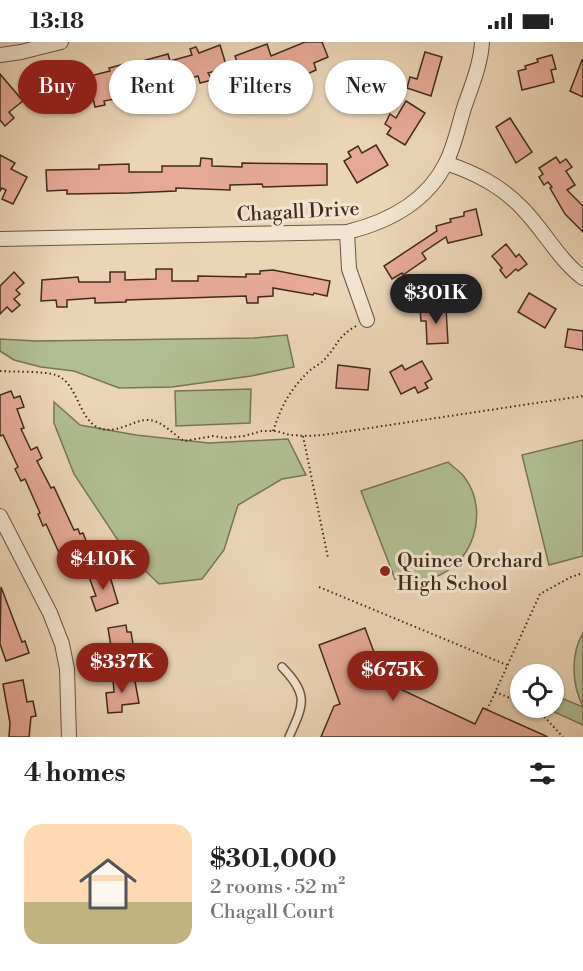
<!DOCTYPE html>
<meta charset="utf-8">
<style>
:root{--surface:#fff;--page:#f6f6f6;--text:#222;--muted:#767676;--accent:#8f2418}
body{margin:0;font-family:"Libre Bodoni",serif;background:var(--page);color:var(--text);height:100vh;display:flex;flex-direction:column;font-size:22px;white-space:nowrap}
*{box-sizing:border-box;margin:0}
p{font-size:20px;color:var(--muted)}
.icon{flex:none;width:33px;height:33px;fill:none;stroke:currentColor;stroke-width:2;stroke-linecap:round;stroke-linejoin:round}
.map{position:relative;height:695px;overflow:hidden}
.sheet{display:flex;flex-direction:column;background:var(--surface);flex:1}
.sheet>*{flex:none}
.hud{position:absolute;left:18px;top:18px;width:548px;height:54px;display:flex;gap:12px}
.fabs{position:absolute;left:510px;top:622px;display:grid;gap:12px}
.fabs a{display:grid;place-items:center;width:54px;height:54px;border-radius:50%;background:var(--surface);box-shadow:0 2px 4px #0004;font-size:30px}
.price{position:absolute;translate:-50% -51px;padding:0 14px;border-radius:21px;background:var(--accent);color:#fff;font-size:20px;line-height:39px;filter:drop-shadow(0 2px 3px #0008)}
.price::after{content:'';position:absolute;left:50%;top:36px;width:18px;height:14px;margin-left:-9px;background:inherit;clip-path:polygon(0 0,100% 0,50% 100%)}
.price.current{background:#222;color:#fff}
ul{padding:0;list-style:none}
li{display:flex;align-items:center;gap:18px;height:150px;padding:0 24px}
li span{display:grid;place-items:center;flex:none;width:168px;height:120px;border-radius:18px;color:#555}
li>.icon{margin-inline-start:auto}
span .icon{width:72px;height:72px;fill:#fffc;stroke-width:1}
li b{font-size:26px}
h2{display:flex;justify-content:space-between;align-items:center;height:72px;padding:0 24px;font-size:26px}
.tag{padding:0 21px;border-radius:27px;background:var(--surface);box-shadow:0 2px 4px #0004;font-size:21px;line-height:54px}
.tag.current{background:var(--accent);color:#fff}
.status{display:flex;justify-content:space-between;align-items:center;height:42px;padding:0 30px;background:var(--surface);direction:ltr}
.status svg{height:16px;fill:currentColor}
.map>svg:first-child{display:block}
</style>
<div class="status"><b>13:18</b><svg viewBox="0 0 49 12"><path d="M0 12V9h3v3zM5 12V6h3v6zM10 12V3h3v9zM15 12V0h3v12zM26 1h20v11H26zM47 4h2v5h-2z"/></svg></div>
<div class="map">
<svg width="583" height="695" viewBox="0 0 583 695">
<rect width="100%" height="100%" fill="#ebd5b7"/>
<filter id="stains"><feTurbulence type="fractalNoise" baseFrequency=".00333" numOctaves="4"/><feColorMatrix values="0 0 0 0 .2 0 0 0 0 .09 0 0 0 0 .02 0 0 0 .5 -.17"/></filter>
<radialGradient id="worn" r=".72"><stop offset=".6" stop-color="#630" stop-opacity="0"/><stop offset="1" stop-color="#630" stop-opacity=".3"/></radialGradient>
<g fill="#b1be93" stroke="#7a7458" stroke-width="1.5">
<path d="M 287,293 L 294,325 L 251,334 L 172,345 L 119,346 L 74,329 L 41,325 L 14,318 L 0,309 L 0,297 L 36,299 L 254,296 Z"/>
<path d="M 251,347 L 250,381 L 176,384 L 175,349 Z"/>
<path d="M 54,360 L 80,383 L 136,393 L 209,401 L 288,397 L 306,433 L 282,437 L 238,463 L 224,508 L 202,537 L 159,542 L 125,509 L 74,432 L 54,381 Z"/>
<path d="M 583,398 L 583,514 L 549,523 L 522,413 Z"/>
<path d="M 448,420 C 453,425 461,430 465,436 C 490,470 473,524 432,536 C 420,540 408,538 395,537 L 361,449 Z"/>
<path d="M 583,591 L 583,683 L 548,667 L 554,666 L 554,653 L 583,665 C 572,643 570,613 583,591 Z"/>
</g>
<g fill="#e6a998" stroke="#422a1d" stroke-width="1.5">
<path d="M 305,0 L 322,0 L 328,15 L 314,21 L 316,28 L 305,33 L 303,27 L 293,31 L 289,20 L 242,35 L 235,14 L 267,2 L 271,14 Z"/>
<path d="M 220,3 L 227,26 L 208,31 L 212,38 L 200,41 L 198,34 L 191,36 L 189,30 L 113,51 L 115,57 L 104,59 L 105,63 L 95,65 L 92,52 L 59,59 L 61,66 L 49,69 L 48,62 L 40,63 L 36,41 L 73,33 L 74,38 L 110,29 L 109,26 L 124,22 L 124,24 L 168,12 L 170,19 L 192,13 L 190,7 L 196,5 L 199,11 Z"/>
<path d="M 425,10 L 442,15 L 431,54 L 407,46 L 410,35 L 417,37 Z"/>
<path d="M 552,13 L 556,27 L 551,28 L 554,40 L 522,48 L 518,29 L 526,27 L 525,24 L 538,20 L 537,17 Z"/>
<path d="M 582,18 L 583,18 L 583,55 L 570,49 Z"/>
<path d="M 0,32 L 23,59 L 9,70 L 14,76 L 5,84 L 0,78 Z"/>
<path d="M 406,59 L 425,71 L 405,103 L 387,92 L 391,86 L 385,82 L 390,72 L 396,76 Z"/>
<path d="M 510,76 L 532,110 L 516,121 L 496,85 Z"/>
<path d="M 376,103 L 388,123 L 357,141 L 344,119 L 351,115 L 348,110 L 358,104 L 362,111 Z"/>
<path d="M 0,113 L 15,121 L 11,127 L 27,135 L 13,162 L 2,157 L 6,148 L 2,146 L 0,149 Z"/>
<path d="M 556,115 L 560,121 L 566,117 L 572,125 L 566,129 L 575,143 L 567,148 L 583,164 L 583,190 L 565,172 L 550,146 L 552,145 L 548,140 L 544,143 L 539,135 L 543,132 L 539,126 Z"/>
<path d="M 201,116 L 212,117 L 212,124 L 242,125 L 242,121 L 327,122 L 327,143 L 263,145 L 262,142 L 230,143 L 230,148 L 176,146 L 176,149 L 129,151 L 67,152 L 67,148 L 47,149 L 46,128 L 99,127 L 99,123 L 129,122 L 129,130 L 162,130 L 162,124 L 200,124 Z"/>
<path d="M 476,167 L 482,193 L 448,201 L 446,195 L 422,211 L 426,217 L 403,233 L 402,231 L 392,237 L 384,224 L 437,189 L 436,184 L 451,180 L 450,177 L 464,174 L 464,170 Z"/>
<path d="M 506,202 L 516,215 L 519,212 L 527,222 L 518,229 L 516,227 L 506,236 L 500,228 L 502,226 L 492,214 Z"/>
<path d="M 156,227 L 172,227 L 172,239 L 198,239 L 198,234 L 246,235 L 246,232 L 260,232 L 260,229 L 273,228 L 330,239 L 327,254 L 314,251 L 313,253 L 273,246 L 273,254 L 258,255 L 258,261 L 247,261 L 246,254 L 126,258 L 126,260 L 95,261 L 95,256 L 67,258 L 67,265 L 57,265 L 56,258 L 41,259 L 42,238 L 78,235 L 79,240 L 110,240 L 110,230 L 125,230 L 125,238 L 156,237 Z"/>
<path d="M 14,230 L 24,241 L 16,248 L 20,252 L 14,257 L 20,263 L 12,270 L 7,265 L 0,272 L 0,244 Z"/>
<path d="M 529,251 L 556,267 L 545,286 L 518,270 Z"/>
<path d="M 446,266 L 448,301 L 427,302 L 426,279 L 421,279 L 420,267 Z"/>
<path d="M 568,287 L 583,289 L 583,308 L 565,305 Z"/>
<path d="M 422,319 L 432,337 L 425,341 L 428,346 L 418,351 L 415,345 L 401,352 L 390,330 L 402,323 L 405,328 Z"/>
<path d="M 338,323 L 370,327 L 368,348 L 336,346 Z"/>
<path d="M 11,349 L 14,356 L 20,354 L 24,365 L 17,367 L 24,386 L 21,387 L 31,408 L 37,405 L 42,416 L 37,419 L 51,446 L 54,445 L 74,488 L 78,487 L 80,492 L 83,491 L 92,514 L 66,526 L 46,482 L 43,484 L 38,472 L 40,471 L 25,437 L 21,439 L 15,427 L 18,425 L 3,393 L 0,394 L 0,353 Z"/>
<path d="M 108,528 L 118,561 L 96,569 L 91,555 L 96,554 L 89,535 Z"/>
<path d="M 1,545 L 22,600 L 25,599 L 29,611 L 6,619 L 0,602 Z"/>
<path d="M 126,583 L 127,590 L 131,590 L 135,614 L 113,617 L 108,586 Z"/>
<path d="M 365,586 L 385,640 L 475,682 L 483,666 L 548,695 L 321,695 L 334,664 L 340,662 L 319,603 Z"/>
<path d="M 134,634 L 139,661 L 122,663 L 122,670 L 108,671 L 106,651 L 114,650 L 113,636 Z"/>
<path d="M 23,638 L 27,660 L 33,659 L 36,674 L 31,675 L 29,695 L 9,695 L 10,681 L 3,642 Z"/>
</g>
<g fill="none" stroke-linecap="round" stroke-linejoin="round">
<g stroke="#6c5544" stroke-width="10">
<path id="service" d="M 282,625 C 309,653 304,662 289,695"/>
</g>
<g stroke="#6c5544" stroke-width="16">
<g id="minor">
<path d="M 0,13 L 21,10 L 61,0"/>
<path d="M 446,121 C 475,131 500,143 522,166 C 544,188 558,217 583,236"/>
<path d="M 347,190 L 349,227 L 367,278"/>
<path d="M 0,197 L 347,190 C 388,180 426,161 446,121 C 455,103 459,81 465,63 C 472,43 481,21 482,0"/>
<path d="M 0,474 L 50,571 L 62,602 L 67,627 L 69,695"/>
</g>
</g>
<g stroke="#422a1d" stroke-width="2" stroke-dasharray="1.5 3" stroke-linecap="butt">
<path d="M 0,329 C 14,330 44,329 56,333 C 78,341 78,377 99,386 C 117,393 134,377 149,378 C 162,379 173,392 184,399 L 213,394 L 225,396 L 244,394 L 262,389 L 276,389 L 290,393 L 309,394 L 323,393 L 583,354"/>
<path d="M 273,389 C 282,363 289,349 309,329 C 314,325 320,322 324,318 C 338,303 337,295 356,284"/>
<path d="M 303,394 L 328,516"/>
<path d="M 319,545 L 507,623"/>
<path d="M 495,650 L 520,660"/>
<path d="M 534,666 L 538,668 L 563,695"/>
<path d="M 487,668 L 540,552 L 571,535 L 583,531"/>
</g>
<use href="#service" stroke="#f2e4d0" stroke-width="7"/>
<use href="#minor" stroke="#f2e4d0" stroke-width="14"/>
</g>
<circle fill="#8f2418" stroke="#f2e4d0" stroke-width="2" cx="385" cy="529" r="6"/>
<g text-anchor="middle" stroke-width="6" stroke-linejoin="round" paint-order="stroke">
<g font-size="20" fill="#422a1d" stroke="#f2e4d0">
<text transform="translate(298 169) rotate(-3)" y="7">Chagall Drive</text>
</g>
<g font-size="20" fill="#422a1d" stroke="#f2e4d0" text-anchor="start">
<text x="397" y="525">Quince Orchard<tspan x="397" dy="23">High School</tspan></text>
</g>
</g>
<rect width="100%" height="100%" filter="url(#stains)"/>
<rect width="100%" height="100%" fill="url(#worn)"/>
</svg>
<div class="fabs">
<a><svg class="icon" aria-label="locate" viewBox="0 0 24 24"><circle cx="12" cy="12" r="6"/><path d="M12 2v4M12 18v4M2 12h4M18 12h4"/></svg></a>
</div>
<b class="price current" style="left:436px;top:283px">$301K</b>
<b class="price" style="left:103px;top:549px">$410K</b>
<b class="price" style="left:122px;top:652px">$337K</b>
<b class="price" style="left:393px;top:660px">$675K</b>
<div class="hud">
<a class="tag current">Buy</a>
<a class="tag">Rent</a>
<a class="tag">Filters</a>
<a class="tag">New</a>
</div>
</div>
<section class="sheet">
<h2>4 homes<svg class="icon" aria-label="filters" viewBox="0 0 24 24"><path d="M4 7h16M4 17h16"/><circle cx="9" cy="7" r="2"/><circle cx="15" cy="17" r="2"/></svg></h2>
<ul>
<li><span style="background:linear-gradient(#ffd9b3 65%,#c2b280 0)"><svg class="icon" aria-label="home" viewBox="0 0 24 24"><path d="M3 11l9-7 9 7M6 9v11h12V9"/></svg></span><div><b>$301,000</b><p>2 rooms · 52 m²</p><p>Chagall Court</p></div></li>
</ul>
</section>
